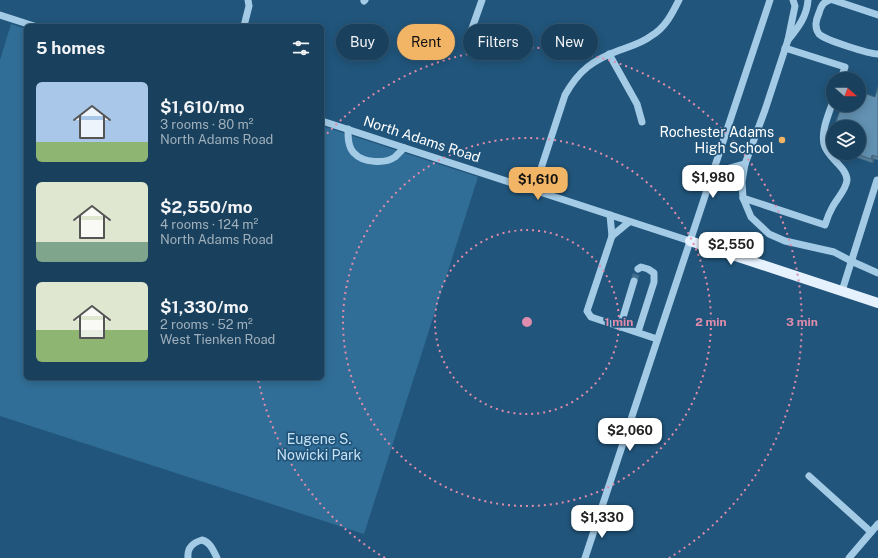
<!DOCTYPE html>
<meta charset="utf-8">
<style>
:root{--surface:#19405c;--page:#264b65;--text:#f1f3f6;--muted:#9fafbb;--line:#375972;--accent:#f2b565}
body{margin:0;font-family:"Public Sans",sans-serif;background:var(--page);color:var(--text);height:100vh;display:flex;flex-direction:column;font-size:15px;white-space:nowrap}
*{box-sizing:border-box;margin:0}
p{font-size:13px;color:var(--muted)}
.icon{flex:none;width:22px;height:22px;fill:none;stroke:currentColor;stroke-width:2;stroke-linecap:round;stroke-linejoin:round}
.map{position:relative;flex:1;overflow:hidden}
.drawer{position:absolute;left:24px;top:24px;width:300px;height:356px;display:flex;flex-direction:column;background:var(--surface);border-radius:6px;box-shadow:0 2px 10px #0003,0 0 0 1px var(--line)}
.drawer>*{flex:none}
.guide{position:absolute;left:336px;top:24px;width:380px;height:36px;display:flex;gap:8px}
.needle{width:26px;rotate:110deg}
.tools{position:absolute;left:826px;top:72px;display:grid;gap:8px}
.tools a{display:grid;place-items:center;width:40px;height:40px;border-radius:50%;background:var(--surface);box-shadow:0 2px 10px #0003,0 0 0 1px var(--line);font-size:20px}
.price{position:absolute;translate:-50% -34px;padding:0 9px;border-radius:8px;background:#fff;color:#222;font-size:13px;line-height:26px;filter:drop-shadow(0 1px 2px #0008)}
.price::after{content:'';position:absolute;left:50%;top:24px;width:12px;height:9px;margin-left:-6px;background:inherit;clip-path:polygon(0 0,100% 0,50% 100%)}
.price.active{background:var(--accent);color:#111}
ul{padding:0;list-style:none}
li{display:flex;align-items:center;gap:12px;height:100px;padding:0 12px}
li span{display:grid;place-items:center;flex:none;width:112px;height:80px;border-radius:6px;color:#555}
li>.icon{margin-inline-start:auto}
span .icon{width:48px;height:48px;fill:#fffc;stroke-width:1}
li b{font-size:17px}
h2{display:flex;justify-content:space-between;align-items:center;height:48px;padding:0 12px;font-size:17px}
.pill{padding:0 14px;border-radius:18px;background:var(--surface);box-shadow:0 2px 10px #0003,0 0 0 1px var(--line);font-size:14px;line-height:36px}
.pill.active{background:var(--accent);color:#111}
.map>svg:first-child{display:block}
</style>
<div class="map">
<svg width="878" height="558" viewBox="0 0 878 558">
<rect width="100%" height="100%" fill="#21557b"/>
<path fill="#316e97" d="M 11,24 L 26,29 L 26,378 L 322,378 L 322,126 L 478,177 L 364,534 L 0,416 L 0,60 Z"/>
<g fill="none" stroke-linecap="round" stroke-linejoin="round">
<path stroke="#426e8f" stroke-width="7" stroke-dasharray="7 3.5" stroke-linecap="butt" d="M 634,281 L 638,269"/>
<g stroke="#a4cbe6" stroke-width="7">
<path d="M 793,0 L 795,6 L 788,40 L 765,110 L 745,164 L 742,182 L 743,198 L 751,217 L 769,234 L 785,241 L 834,252 L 851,261 L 878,273"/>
<path d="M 830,0 C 823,2 821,6 819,13 C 816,20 814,27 819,34 C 825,40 869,54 878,54"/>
<path d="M 833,0 L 878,15"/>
<path d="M 364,1 L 365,0"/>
<path d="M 0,15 L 34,26"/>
<path d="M 244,26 L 249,6 L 248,0"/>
<path d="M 470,34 L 482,0"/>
<path d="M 788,40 C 798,28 807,16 808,0"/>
<path d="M 785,48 L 845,67 L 841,79"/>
<path d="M 609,54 L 637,104 L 642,122"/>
<path d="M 322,121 L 690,241"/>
<path d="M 348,129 C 348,137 348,147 354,153 C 363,163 385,164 395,157 C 398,154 401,151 404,148"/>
<path d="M 712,173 L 745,164"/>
<path d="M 534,190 L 565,95 C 579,70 593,60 620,50 C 631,46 642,43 651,36 C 665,28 672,14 679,0"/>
<path d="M 743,198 L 825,225 C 827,220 828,215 831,210 C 835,200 846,191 847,180 C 847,167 827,158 824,144 C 821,130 829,114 833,101"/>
<path d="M 610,215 L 612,236 L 587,311 L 591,317 L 657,339"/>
<path d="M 612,236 L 629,222"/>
<path d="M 842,291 L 877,180 L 878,180"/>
<path d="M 620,327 L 634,281"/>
<path d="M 638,332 L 654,282 L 654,273 L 648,269 L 641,267 L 638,269"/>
<path d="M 809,476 L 871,532"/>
<path d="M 188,558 C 187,548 192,543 202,540 C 210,542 213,550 217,558"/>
<path d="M 585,558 L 770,0"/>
<path d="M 849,558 L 878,524"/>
</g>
<path stroke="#e5f1fd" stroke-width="10" d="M 690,241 L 878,303"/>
</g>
<path fill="#547d98" d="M 878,87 L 878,160 L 874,159 L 873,163 L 852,156 L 851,153 L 859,153 Z"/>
<path fill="#45667c" d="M 872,155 L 874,159 L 873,163 L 871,159 Z"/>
<path fill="#6291b1" stroke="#45667c" d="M 878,87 L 878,157 L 872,155 L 871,159 L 854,153 L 859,153 L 859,127 L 834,127 L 842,105 L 859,105 L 860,92 L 875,97 Z"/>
<g fill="none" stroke="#e08cad" stroke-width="2" stroke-dasharray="2 4">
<circle cx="527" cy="322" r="92"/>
<circle cx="527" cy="322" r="184"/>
<path d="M385 558A275 275 0 0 1 258 379M323 138A275 275 0 1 1 669 558"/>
</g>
<circle fill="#f2b565" stroke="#21557b" stroke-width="1.5" cx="782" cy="140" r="4"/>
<g text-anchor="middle" stroke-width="3.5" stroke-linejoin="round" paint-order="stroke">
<g font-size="14" fill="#fff" stroke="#21557b" text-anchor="end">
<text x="774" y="137">Rochester Adams<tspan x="774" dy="16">High School</tspan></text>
</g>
<g font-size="14" fill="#fff" stroke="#21557b">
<text transform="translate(422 139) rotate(18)" y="5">North Adams Road</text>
</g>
<g font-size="14" fill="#c7e2f4" stroke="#21557b">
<text x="319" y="444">Eugene S.<tspan x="319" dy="16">Nowicki Park</tspan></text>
</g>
</g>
<circle cx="527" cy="322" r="6" fill="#e08cad" stroke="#21557b" stroke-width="2"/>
<g font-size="12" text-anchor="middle" font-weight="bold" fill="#e08cad" stroke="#21557b" stroke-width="3.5" stroke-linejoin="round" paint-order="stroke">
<text x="619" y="326">1 min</text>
<text x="711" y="326">2 min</text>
<text x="802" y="326">3 min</text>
</g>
</svg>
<div class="tools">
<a><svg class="needle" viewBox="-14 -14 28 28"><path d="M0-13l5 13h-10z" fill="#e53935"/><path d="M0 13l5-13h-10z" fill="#9fafbb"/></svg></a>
<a><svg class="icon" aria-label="layers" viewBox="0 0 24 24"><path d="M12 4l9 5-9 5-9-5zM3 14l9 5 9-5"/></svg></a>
</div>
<b class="price" style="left:713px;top:199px">$1,980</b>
<b class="price active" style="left:538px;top:201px">$1,610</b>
<b class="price" style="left:731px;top:266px">$2,550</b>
<b class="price" style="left:630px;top:452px">$2,060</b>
<b class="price" style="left:602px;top:539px">$1,330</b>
<div class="guide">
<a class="pill">Buy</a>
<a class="pill active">Rent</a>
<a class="pill">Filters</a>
<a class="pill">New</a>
</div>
<section class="drawer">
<h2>5 homes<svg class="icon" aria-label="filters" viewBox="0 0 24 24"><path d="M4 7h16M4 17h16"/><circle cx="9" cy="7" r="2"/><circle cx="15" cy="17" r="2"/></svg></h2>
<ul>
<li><span style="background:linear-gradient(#a9c7e8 75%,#8fb573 0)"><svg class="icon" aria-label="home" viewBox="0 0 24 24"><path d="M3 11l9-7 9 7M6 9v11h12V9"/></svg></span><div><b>$1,610/mo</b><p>3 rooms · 80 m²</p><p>North Adams Road</p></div></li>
<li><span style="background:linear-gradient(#dfe7d0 75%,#7fa58c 0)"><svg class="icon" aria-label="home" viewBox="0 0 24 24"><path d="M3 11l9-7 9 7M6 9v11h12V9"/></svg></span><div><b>$2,550/mo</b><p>4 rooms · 124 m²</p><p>North Adams Road</p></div></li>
<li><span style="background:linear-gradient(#dfe7d0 60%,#8fb573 0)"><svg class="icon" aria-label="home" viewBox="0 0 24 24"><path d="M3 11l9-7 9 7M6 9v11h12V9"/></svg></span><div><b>$1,330/mo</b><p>2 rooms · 52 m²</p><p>West Tienken Road</p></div></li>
</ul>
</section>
</div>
